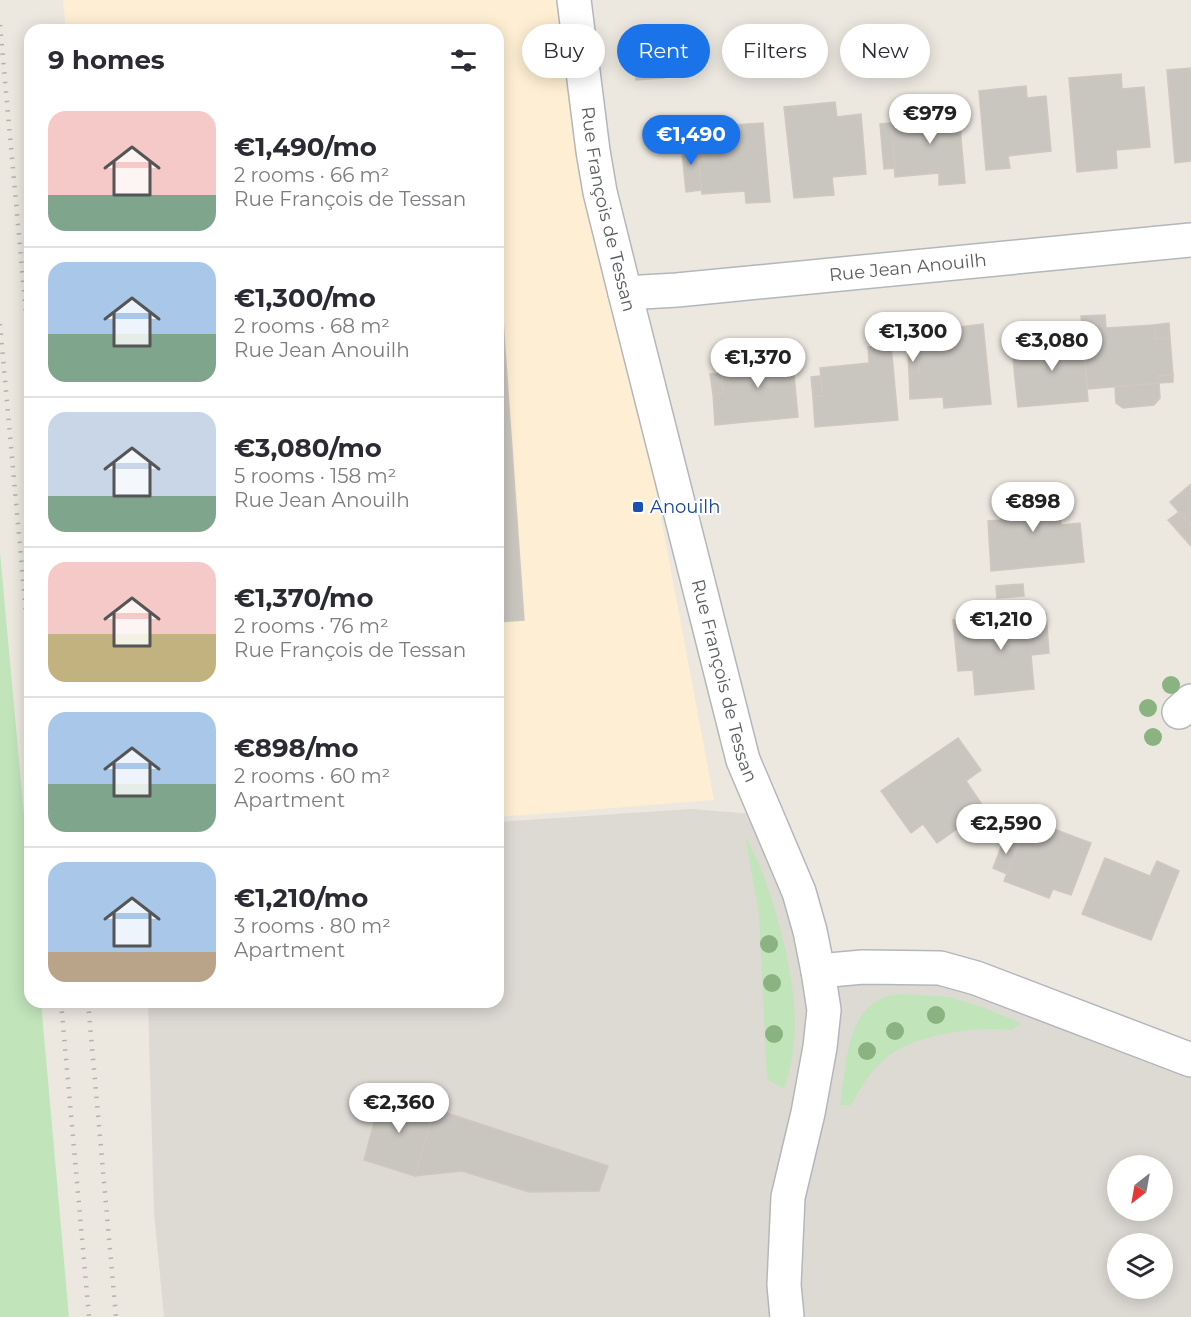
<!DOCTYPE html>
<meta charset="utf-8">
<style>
:root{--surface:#fff;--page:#f7f7f7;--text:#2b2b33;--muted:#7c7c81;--line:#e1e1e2;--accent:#1a73e8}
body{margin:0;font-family:Montserrat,sans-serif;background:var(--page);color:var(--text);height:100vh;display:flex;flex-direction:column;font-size:22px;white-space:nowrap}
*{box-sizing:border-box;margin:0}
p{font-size:20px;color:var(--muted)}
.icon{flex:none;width:33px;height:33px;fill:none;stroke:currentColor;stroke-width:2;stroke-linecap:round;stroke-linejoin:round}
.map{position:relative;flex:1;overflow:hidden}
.drawer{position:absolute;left:24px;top:24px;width:480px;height:984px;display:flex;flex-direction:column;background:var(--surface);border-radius:18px;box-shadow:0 3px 15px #0003}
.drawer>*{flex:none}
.guide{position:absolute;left:522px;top:24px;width:570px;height:54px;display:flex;gap:12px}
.needle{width:39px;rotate:211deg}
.buttons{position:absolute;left:1107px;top:1155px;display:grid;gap:12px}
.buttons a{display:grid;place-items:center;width:66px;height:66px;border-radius:50%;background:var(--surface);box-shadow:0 3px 15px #0003;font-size:30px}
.price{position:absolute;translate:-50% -51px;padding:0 14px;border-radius:21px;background:#fff;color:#222;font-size:20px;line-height:39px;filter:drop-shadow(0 2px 3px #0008)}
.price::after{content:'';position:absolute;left:50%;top:36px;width:18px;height:14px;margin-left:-9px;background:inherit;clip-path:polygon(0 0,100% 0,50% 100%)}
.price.on{background:var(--accent);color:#fff}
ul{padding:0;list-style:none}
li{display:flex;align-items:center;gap:18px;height:150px;padding:0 24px}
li+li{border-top:2px solid var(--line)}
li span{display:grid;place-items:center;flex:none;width:168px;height:120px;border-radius:18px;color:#555}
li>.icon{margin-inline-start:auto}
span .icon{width:72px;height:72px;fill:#fffc;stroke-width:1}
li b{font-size:26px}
h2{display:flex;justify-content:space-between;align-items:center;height:72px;padding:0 24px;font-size:26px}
.pill{padding:0 21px;border-radius:27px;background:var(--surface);box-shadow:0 3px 15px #0003;font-size:21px;line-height:54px}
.pill.on{background:var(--accent);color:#fff}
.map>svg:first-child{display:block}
</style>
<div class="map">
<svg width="1191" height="1317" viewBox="0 0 1191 1317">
<rect width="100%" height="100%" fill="#ece8e0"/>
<path fill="#feeed3" d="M 63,0 L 564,0 L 714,800 L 498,817 L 498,30 L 66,30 Z"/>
<path fill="#dddad4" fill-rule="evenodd" d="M 691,809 L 766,815 L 818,971 L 940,968 L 1191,1060 L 1191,1317 L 164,1317 L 154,1212 L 148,1002 L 498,1002 L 498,822 ZM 1118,1166 L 1162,1166 L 1162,1210 L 1118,1210 ZM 1118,1244 L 1162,1244 L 1162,1288 L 1118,1288 Z"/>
<g fill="#c1e4bb">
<path d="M 0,552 L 30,881 L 30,1002 L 41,1002 L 69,1317 L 0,1317 Z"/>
<path d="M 745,836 C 760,862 769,889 777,917 C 793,974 804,1032 784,1089 L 767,1079 L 759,913 Z"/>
<path d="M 902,994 L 949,997 L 982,1007 L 1021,1023 L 1012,1030 C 977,1026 912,1034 885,1059 C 871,1070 861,1087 852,1103 L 849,1106 L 840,1105 C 847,1063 845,997 902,994 Z"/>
</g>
<g fill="#c9c5bf" stroke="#d0c8be" stroke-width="1.5">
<path d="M 662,51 L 664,78 L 636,80 L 634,54 Z"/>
<path d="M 1191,68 L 1191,161 L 1175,163 L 1167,70 Z"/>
<path d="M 1121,74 L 1122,89 L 1144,87 L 1150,147 L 1116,150 L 1117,168 L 1077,172 L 1069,78 Z"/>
<path d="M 1026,86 L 1027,98 L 1046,96 L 1051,151 L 1008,156 L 1010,168 L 986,170 L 979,91 Z"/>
<path d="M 835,102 L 837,117 L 861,114 L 866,174 L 832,177 L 834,195 L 794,198 L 784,107 Z"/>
<path d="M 958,105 L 965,183 L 939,185 L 939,173 L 895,177 L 891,123 L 910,121 L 909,111 Z"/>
<path d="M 763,123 L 770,202 L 746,203 L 745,191 L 702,194 L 697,141 L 716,140 L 716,126 Z"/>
<path d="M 891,123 L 895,168 L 884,169 L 880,124 Z"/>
<path d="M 697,141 L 701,190 L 686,192 L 681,142 Z"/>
<path d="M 498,250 L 524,620 L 498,622 Z"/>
<path d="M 1105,315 L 1106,328 L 1154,325 L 1156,339 L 1170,338 L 1173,375 L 1158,376 L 1159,383 L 1088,389 L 1081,316 Z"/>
<path d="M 1169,323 L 1170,338 L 1156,339 L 1154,325 Z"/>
<path d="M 983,324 L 991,404 L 944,408 L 943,397 L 910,399 L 909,373 L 919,372 L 917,343 L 961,339 L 960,327 Z"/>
<path d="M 1082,328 L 1088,401 L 1018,407 L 1012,349 L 1060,345 L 1059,330 Z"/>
<path d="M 791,343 L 798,417 L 715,425 L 713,394 L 723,393 L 721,364 L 768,360 L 767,346 Z"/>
<path d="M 891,345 L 898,420 L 815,427 L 813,397 L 823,396 L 820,368 L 869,363 L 868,347 Z"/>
<path d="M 908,354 L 918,354 L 919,372 L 909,373 Z"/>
<path d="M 722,373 L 723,393 L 713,394 L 710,374 Z"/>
<path d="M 1173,375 L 1173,382 L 1159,383 L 1158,376 Z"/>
<path d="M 820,376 L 823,396 L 813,397 L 811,377 Z"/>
<path d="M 1159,383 L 1160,398 L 1154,405 L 1123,408 L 1116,403 L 1115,387 Z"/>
<path d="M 1191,484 L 1191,526 L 1170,502 Z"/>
<path d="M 1058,488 L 1061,525 L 1080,523 L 1084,562 L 991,571 L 988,521 L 1001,520 L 999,495 Z"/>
<path d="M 1179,512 L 1191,526 L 1191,546 L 1168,520 Z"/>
<path d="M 1023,584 L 1024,596 L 997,598 L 996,586 Z"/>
<path d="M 1046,613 L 1049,653 L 1031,655 L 1034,689 L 975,695 L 973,670 L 958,671 L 953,620 Z"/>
<path d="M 958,738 L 981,770 L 966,781 L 985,809 L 937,843 L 923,824 L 911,833 L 881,791 Z"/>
<path d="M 1033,808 L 1054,816 L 1051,828 L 1091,843 L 1071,895 L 1053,889 L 1049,898 L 1004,881 Z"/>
<path d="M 1005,837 L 1019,843 L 1007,874 L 993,868 Z"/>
<path d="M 1105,858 L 1150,876 L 1157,861 L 1179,871 L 1151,940 L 1082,914 Z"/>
<path d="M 382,1093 L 435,1109 L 415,1176 L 364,1160 Z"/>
<path d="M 435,1109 L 608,1166 L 599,1191 L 529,1192 L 462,1171 L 415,1176 Z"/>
</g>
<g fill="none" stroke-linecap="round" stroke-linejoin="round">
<g stroke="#b3b7bb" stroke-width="36">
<g id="minor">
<path id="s1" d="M 574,0 L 593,151 L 600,192 L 625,293 L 743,760 L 799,892 L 810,931 L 818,971 L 824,1010 L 820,1047 L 808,1113 L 788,1197 L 784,1285 L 787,1317"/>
<path id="s2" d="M 625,293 L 677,290 L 1191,240"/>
<path d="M 1179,712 L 1191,701"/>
<path d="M 818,971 L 863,967 L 940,968 L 976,978 L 1191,1060"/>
</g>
</g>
<use href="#minor" stroke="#fff" stroke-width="33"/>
<g stroke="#b1b2b2" stroke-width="4.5" stroke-dasharray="1.5 8" stroke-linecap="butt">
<path d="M 0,25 L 30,358"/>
<path d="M 0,324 L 30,658"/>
<path d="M 61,1002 L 89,1317"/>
<path d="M 88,1002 L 116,1317"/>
</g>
</g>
<g fill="#8bb281">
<circle cx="1171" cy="685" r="9"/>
<circle cx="1148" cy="708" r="9"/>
<circle cx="1153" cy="737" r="9"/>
<circle cx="769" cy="944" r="9"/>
<circle cx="772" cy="983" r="9"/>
<circle cx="936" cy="1015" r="9"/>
<circle cx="895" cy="1031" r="9"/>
<circle cx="774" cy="1034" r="9"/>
<circle cx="867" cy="1051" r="9"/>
</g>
<rect fill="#1a4fb4" stroke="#fff" stroke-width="2" x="632" y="501" width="12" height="12" rx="3"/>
<g text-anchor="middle" stroke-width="4.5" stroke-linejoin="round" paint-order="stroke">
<g font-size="18" fill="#595d61" stroke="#fff">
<text dy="6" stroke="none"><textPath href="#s1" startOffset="212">Rue François de Tessan</textPath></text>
<text dy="6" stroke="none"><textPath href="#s2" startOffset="284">Rue Jean Anouilh</textPath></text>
<text dy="6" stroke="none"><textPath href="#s1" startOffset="698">Rue François de Tessan</textPath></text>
</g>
<g font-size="18" fill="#164399" stroke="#fff" text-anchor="start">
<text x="650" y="513">Anouilh</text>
</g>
</g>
</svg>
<div class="buttons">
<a><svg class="needle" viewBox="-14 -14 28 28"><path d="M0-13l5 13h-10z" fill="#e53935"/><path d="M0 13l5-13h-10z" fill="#7c7c81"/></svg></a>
<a><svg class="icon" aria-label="layers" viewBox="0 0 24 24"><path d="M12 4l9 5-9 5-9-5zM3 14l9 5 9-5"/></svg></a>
</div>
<b class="price" style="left:930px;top:145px">€979</b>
<b class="price on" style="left:691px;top:166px">€1,490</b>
<b class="price" style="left:913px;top:363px">€1,300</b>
<b class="price" style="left:1052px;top:372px">€3,080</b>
<b class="price" style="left:758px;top:389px">€1,370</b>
<b class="price" style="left:1033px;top:533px">€898</b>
<b class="price" style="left:1001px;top:651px">€1,210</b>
<b class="price" style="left:1006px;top:855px">€2,590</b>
<b class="price" style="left:399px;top:1134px">€2,360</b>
<div class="guide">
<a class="pill">Buy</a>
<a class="pill on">Rent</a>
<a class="pill">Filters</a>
<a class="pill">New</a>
</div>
<section class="drawer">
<h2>9 homes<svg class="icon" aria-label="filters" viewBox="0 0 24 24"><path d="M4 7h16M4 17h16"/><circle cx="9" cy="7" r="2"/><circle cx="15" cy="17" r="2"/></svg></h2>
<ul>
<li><span style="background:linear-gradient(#f6c9c9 70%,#7fa58c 0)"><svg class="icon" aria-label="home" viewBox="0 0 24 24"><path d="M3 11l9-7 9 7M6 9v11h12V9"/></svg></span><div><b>€1,490/mo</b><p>2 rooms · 66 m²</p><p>Rue François de Tessan</p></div></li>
<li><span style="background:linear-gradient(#a9c7e8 60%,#7fa58c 0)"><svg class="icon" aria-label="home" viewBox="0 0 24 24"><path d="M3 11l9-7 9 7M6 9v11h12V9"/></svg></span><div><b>€1,300/mo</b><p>2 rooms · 68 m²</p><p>Rue Jean Anouilh</p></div></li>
<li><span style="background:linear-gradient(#c9d6e8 70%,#7fa58c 0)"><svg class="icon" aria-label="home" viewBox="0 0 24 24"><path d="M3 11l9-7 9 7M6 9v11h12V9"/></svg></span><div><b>€3,080/mo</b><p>5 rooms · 158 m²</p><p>Rue Jean Anouilh</p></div></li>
<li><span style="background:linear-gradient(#f6c9c9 60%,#c2b280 0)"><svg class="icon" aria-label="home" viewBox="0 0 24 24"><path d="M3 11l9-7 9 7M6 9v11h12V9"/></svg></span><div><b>€1,370/mo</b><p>2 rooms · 76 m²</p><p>Rue François de Tessan</p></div></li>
<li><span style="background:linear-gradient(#a9c7e8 60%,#7fa58c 0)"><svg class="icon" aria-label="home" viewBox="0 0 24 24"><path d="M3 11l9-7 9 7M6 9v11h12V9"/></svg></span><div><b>€898/mo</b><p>2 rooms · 60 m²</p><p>Apartment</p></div></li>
<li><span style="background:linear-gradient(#a9c7e8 75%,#b9a48a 0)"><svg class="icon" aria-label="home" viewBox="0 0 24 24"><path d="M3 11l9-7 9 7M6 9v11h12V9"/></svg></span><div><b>€1,210/mo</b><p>3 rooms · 80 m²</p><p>Apartment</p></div></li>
</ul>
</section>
</div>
